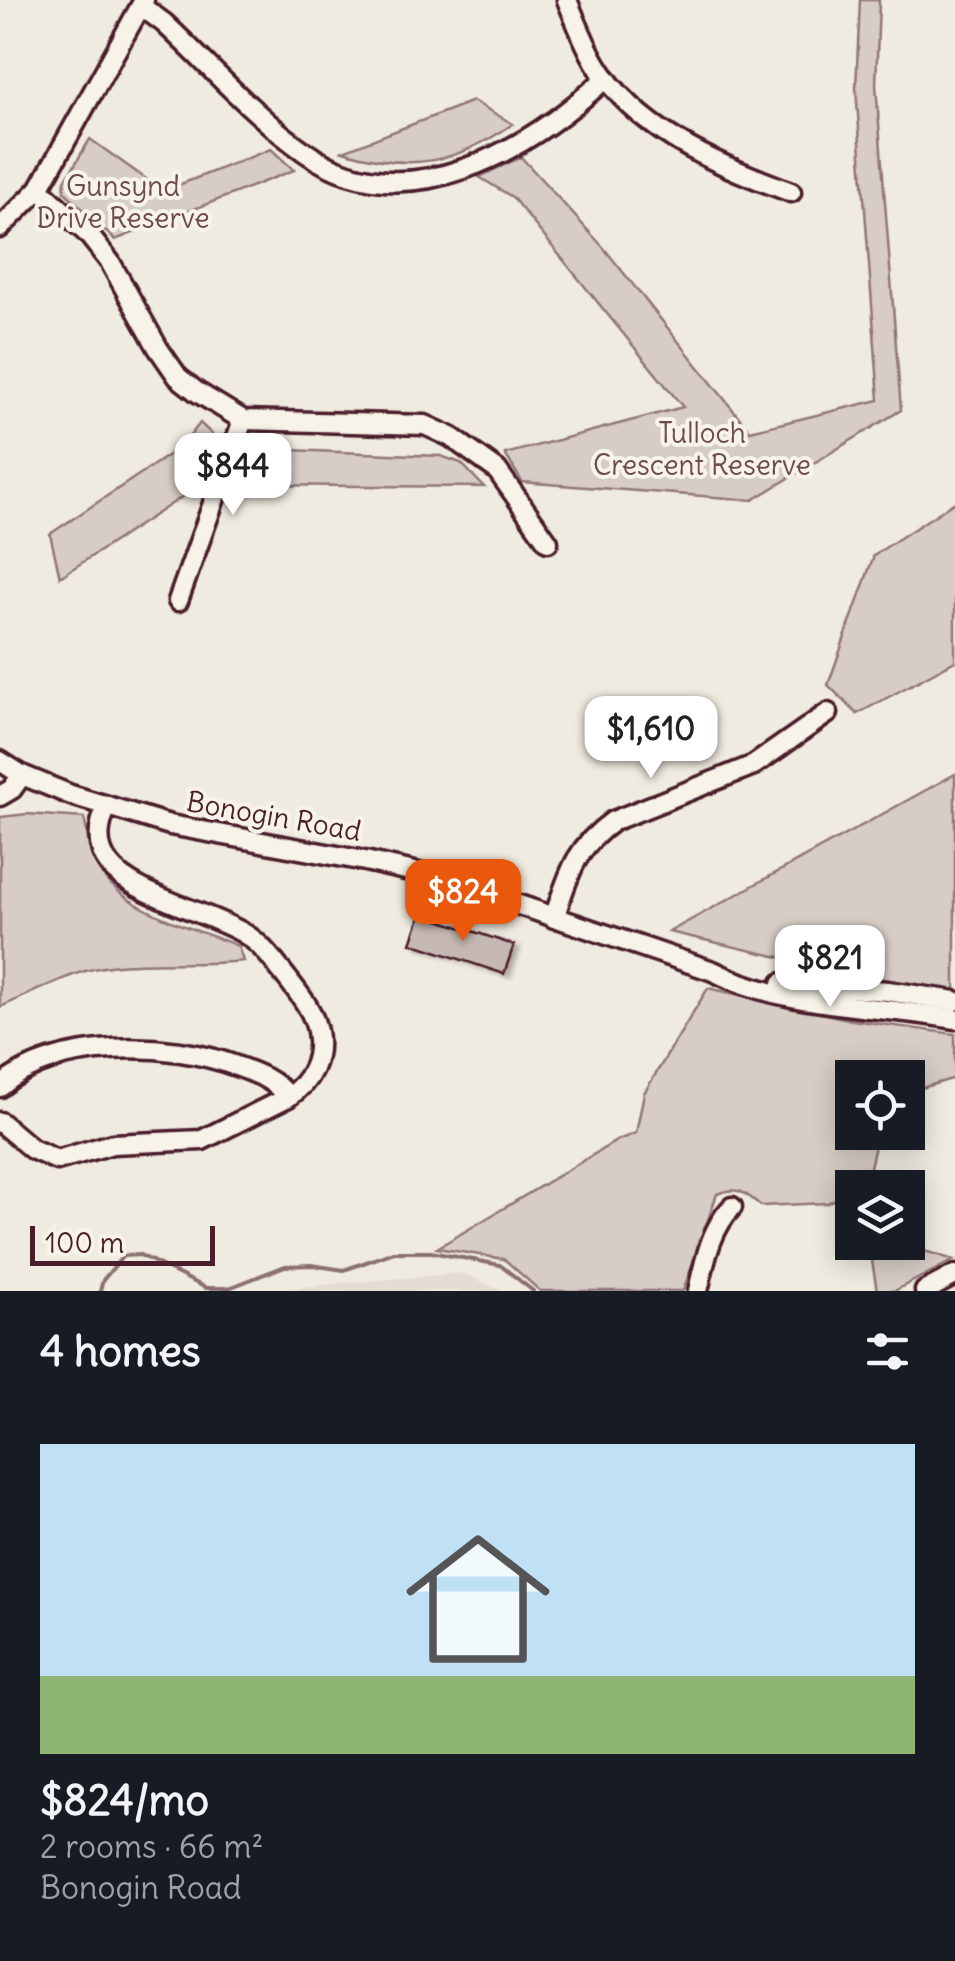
<!DOCTYPE html>
<meta charset="utf-8">
<style>
:root{--surface:#171b24;--page:#20242c;--text:#f1f3f6;--muted:#9ea1a6;--accent:#ea580c}
body{margin:0;font-family:Delius,sans-serif;background:var(--page);color:var(--text);height:100vh;display:flex;flex-direction:column;font-size:38px;white-space:nowrap}
*{box-sizing:border-box;margin:0}
p{font-size:32px;color:var(--muted)}
.icon{flex:none;width:55px;height:55px;fill:none;stroke:currentColor;stroke-width:2;stroke-linecap:round;stroke-linejoin:round}
.map{position:relative;height:1291px;overflow:hidden}
.sheet{display:flex;flex-direction:column;background:var(--surface);flex:1}
.sheet>*{flex:none}
.buttons{position:absolute;left:835px;top:1060px;display:grid;gap:20px}
.buttons a{display:grid;place-items:center;width:90px;height:90px;border-radius:0px;background:var(--surface);box-shadow:0 5px 25px #0003;font-size:50px}
.scale{position:absolute;left:30px;bottom:25px;width:185px;box-sizing:border-box;padding-left:10px;border:5px solid #4a1f2b;border-top:0;font-size:28px;line-height:35px;white-space:nowrap;color:#4a1f2b;-webkit-text-stroke:8px #f7f3e8;paint-order:stroke}
.price{position:absolute;translate:-50% -85px;padding:0 22px;border-radius:20px;background:#fff;color:#222;font-size:32px;line-height:65px;filter:drop-shadow(0 2px 5px #0008)}
.price::after{content:'';position:absolute;left:50%;top:60px;width:30px;height:22px;margin-left:-15px;background:inherit;clip-path:polygon(0 0,100% 0,50% 100%)}
.price.selected{background:var(--accent);color:#fff}
ul{padding:0;list-style:none}
li{display:grid;align-content:center;gap:20px;height:530px;padding:0 40px}
li span{display:grid;place-items:center;height:310px;border-radius:0px;color:#555}
li>.icon{margin-inline-start:auto}
span .icon{width:180px;height:180px;fill:#fffc;stroke-width:1}
li b{font-size:42px}
h2{display:flex;justify-content:space-between;align-items:center;height:120px;padding:0 40px;font-size:42px}
.map>svg:first-child{display:block}
</style>
<div class="map">
<svg width="955" height="1291" viewBox="0 0 955 1291">
<defs>
<filter id="shadow"><feDropShadow dx="5.5" dy="3" stdDeviation="2.5" flood-color="#0004"/></filter>
</defs>
<rect width="100%" height="100%" fill="#f0ebe0"/>
<filter id="ink" filterUnits="userSpaceOnUse"><feTurbulence type="fractalNoise" baseFrequency=".01" numOctaves="2"/><feDisplacementMap in="SourceGraphic" scale="20" xChannelSelector="R" yChannelSelector="G"/><feConvolveMatrix kernelMatrix="1 2 1 2 8 2 1 2 1" color-interpolation-filters="sRGB"/></filter>
<g filter="url(#ink)">
<path fill="#e3dcd2" d="M 463,1273 L 502,1291 L 268,1291 L 330,1284 Z"/>
<g fill="#d8cdc6" stroke="#917678" stroke-width="2.5">
<path d="M 860,0 L 879,0 L 876,85 L 901,410 L 753,500 L 522,482 L 505,454 L 683,407 L 512,197 L 479,177 L 521,157 L 603,247 L 750,431 L 879,400 L 856,88 Z"/>
<path d="M 473,101 L 513,124 C 454,164 412,172 343,151 Z"/>
<path d="M 90,139 L 163,191 L 271,149 L 294,170 L 115,240 L 64,191 L 65,181 Z"/>
<path d="M 200,423 L 216,438 L 199,486 L 60,577 L 50,534 L 182,446 Z"/>
<path d="M 263,449 L 441,456 L 461,463 L 484,487 L 232,485 C 238,467 243,453 263,449 Z"/>
<path d="M 955,502 L 955,661 L 857,714 L 828,685 L 874,555 Z"/>
<path d="M 955,774 L 955,997 L 669,932 Z"/>
<path d="M 27,814 L 84,818 C 87,828 87,839 90,849 C 105,908 190,926 238,946 L 243,961 C 193,967 126,957 79,973 C 52,982 26,996 0,1007 L 0,817 Z"/>
<path d="M 708,988 L 852,1020 L 955,1034 L 955,1078 L 908,1092 L 908,1078 L 852,1078 L 852,1132 L 878,1133 L 867,1180 L 871,1187 L 852,1188 L 852,1209 L 845,1195 L 827,1203 L 761,1206 C 745,1192 737,1186 717,1194 L 683,1291 L 540,1291 L 504,1259 L 437,1248 L 618,1140 L 636,1133 L 644,1093 Z"/>
<path d="M 908,1237 L 921,1250 L 954,1260 L 894,1291 L 877,1291 L 869,1243 L 908,1242 Z"/>
</g>
<g fill="none" stroke-linecap="round" stroke-linejoin="round">
<path stroke="#8b6f72" stroke-width="4" d="M 100,1291 L 103,1280 L 123,1256 L 140,1255 L 206,1288 L 229,1288 L 285,1266 L 311,1265 L 344,1270 L 394,1252 L 431,1252 L 500,1265 L 533,1291"/>
</g>
<path fill="#c6b8b3" stroke="#4a1f2b" stroke-width="2.5" filter="url(#shadow)" d="M 421,914 L 514,945 L 504,974 L 411,943 Z"/>
<g fill="none" stroke-linecap="round" stroke-linejoin="round">
<g stroke="#4a1f2b" stroke-width="25">
<g id="minor">
<path d="M 567,0 C 578,26 588,53 604,76 C 650,138 722,166 791,192"/>
<path d="M 141,6 L 164,23 C 208,64 256,118 305,152 C 406,224 529,149 606,78"/>
<path d="M 39,189 L 88,234 L 110,262 L 158,348 L 178,377 L 197,392 L 243,420 L 425,425 L 451,437 L 497,470 L 548,542"/>
<path d="M 0,228 L 39,189 L 144,0"/>
<path d="M 178,601 L 243,420"/>
<path d="M 0,761 L 22,775 L 71,795 L 170,825 L 365,861 L 437,877 L 713,971 C 786,1008 876,1005 955,1019"/>
<path d="M 0,796 L 12,789 L 22,775"/>
<path d="M 554,918 C 569,874 574,849 613,821 L 754,765 L 828,713"/>
<path d="M 782,983 L 888,991 L 955,1001"/>
<path d="M 0,1087 C 56,1038 171,1041 236,1066 C 256,1073 275,1080 288,1097"/>
<path d="M 0,1122 L 32,1149 L 57,1160 L 112,1144 L 202,1140 L 288,1097 C 311,1082 322,1058 317,1031 C 313,1010 300,995 287,978 C 274,962 263,945 245,934 C 209,912 132,895 109,864 C 95,846 98,826 107,806"/>
<path d="M 698,1291 C 705,1261 710,1230 732,1207"/>
<path d="M 925,1291 L 955,1275"/>
</g>
</g>
<use href="#minor" stroke="#f7f3e8" stroke-width="18"/>
</g>
</g>
<g text-anchor="middle" stroke-width="8" stroke-linejoin="round" paint-order="stroke">
<g font-size="28" fill="#6e4a52" stroke="#f7f3e8">
<text x="123" y="196">Gunsynd<tspan x="123" dy="32">Drive Reserve</tspan></text>
<text x="702" y="443">Tulloch<tspan x="702" dy="32">Crescent Reserve</tspan></text>
</g>
<g font-size="28" fill="#4a1f2b" stroke="#f7f3e8">
<text transform="translate(274 816) rotate(10)" y="10">Bonogin Road</text>
</g>
</g>
</svg>
<div class="buttons">
<a><svg class="icon" aria-label="locate" viewBox="0 0 24 24"><circle cx="12" cy="12" r="6"/><path d="M12 2v4M12 18v4M2 12h4M18 12h4"/></svg></a>
<a><svg class="icon" aria-label="layers" viewBox="0 0 24 24"><path d="M12 4l9 5-9 5-9-5zM3 14l9 5 9-5"/></svg></a>
</div>
<div class="scale">100 m</div>
<b class="price" style="left:233px;top:518px">$844</b>
<b class="price" style="left:651px;top:781px">$1,610</b>
<b class="price selected" style="left:463px;top:944px">$824</b>
<b class="price" style="left:830px;top:1010px">$821</b>
</div>
<section class="sheet">
<h2>4 homes<svg class="icon" aria-label="filters" viewBox="0 0 24 24"><path d="M4 7h16M4 17h16"/><circle cx="9" cy="7" r="2"/><circle cx="15" cy="17" r="2"/></svg></h2>
<ul>
<li><span style="background:linear-gradient(#bfe0f5 75%,#8fb573 0)"><svg class="icon" aria-label="home" viewBox="0 0 24 24"><path d="M3 11l9-7 9 7M6 9v11h12V9"/></svg></span><div><b>$824/mo</b><p>2 rooms · 66 m²</p><p>Bonogin Road</p></div></li>
</ul>
</section>
